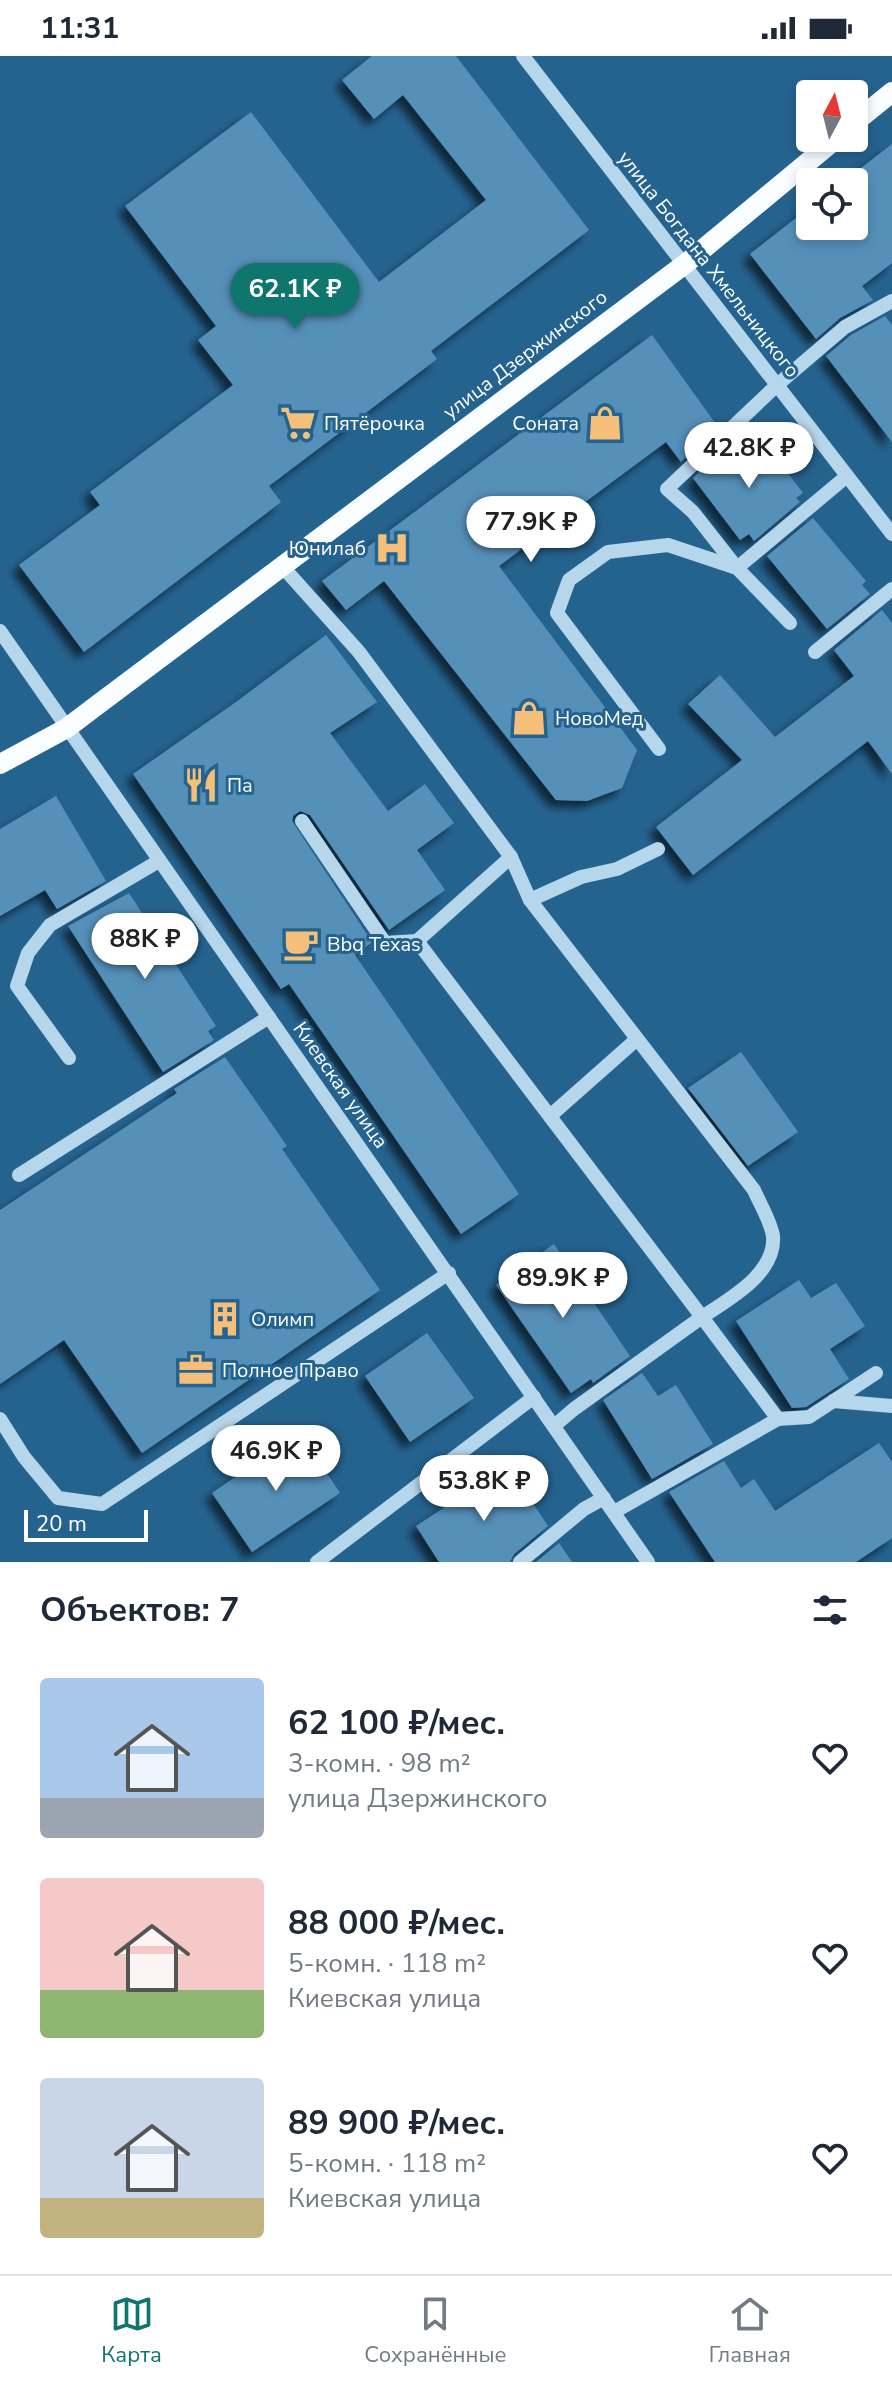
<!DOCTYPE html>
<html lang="ru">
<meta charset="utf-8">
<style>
:root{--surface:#fff;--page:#f2f2f3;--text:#1f2937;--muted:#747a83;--line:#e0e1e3;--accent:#0f766e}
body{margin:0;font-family:"Nunito Sans",sans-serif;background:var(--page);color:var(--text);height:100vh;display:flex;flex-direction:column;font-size:30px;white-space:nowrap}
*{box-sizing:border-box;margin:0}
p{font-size:26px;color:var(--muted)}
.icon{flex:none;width:44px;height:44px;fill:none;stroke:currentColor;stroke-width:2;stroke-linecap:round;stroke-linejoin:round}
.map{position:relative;height:1506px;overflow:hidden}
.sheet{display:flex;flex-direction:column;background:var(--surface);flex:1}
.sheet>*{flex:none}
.needle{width:52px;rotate:7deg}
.fabs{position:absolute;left:796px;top:24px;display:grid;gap:16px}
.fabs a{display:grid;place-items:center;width:72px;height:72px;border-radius:8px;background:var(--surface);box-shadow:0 4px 12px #0003;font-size:40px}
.scale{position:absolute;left:24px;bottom:20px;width:124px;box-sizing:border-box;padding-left:8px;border:4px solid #fff;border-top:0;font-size:22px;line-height:28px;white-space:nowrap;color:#fff;-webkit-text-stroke:6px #25638f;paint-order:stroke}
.price{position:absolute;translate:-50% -68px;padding:0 18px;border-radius:28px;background:#fff;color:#222;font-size:26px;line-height:52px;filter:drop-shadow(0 2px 4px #0008)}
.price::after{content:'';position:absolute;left:50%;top:48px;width:24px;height:18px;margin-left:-12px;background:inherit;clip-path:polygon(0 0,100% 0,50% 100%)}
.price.selected{background:var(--accent);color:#fff}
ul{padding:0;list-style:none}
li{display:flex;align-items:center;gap:24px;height:200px;padding:0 40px}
li span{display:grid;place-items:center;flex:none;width:224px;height:160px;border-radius:8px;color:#555}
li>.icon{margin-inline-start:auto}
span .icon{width:96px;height:96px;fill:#fffc;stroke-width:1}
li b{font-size:34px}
h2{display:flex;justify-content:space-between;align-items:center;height:96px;padding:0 40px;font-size:34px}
.status{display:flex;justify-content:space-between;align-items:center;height:56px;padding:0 40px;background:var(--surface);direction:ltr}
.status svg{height:22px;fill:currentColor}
.tab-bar{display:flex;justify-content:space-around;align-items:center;height:112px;border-top:2px solid var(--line);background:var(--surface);font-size:22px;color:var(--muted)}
.tab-bar a{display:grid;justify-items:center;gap:4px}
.tab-bar .selected{color:var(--accent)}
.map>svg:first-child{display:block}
</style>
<div class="status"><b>11:31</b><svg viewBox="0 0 49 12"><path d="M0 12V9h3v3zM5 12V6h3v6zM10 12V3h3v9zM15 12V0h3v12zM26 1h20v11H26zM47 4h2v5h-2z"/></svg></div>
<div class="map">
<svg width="892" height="1506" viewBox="0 0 892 1506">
<defs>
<filter id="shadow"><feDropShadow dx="-7" dy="7" stdDeviation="4" flood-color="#0009"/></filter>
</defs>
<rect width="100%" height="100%" fill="#25638f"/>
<g fill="#5590b9" filter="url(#shadow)">
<path d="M 372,0 L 456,0 L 589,174 L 431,295 L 437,303 L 269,430 L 281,446 L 84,596 L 19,509 L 100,449 L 90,436 L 233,329 L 198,284 L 216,270 L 125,150 L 251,56 L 379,226 L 486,144 L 403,39 L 374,63 L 342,24 Z"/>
<path d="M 892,88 L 892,207 L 862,230 L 873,244 L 840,262 L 816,283 L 750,198 L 810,151 L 810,170 L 854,170 L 854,126 L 843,126 Z"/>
<path d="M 885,260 L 892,269 L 892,386 L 826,300 L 851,279 Z"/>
<path d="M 652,279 L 718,371 L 681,406 L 666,386 L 499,510 L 637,694 L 622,732 L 587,745 L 556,744 L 384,525 L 346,554 L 322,525 Z"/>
<path d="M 730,387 L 742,404 L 765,387 L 803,437 L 796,442 L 800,446 L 754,485 L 749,478 L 740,484 L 693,422 Z"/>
<path d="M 813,462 L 866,525 L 862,529 L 870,538 L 827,573 L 767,500 Z"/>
<path d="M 882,554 L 892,567 L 892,718 L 868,685 L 693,819 L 656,771 L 742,704 L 688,648 L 720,619 L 775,681 L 854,620 L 834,594 Z"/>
<path d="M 326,579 L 377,646 L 330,677 L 388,755 L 425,728 L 454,767 L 417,794 L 445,834 L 389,874 L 310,759 L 300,755 L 293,760 L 292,765 L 372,886 L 355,899 L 519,1138 L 461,1178 L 289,928 L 281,933 L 133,718 L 236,646 Z"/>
<path d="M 56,740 L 106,825 L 57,853 L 45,834 L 0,860 L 0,773 Z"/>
<path d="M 129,837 L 216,970 L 208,975 L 214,984 L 163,1016 L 68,870 Z"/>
<path d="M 741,996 L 798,1076 L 748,1110 L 688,1032 Z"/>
<path d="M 225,1001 L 287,1090 L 282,1093 L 380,1234 L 142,1397 L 64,1284 L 0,1328 L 0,1154 L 177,1037 L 174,1033 Z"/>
<path d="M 554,1188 L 630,1300 L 593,1327 L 591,1323 L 571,1337 L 496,1229 Z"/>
<path d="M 799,1224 L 811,1242 L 836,1227 L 865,1270 L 830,1293 L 849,1323 L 806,1351 L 792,1352 L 736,1265 Z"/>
<path d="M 427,1277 L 474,1342 L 410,1386 L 365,1320 Z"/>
<path d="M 642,1317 L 658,1340 L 676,1329 L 713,1388 L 652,1423 L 603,1344 Z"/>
<path d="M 300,1377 L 340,1437 L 252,1496 L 212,1437 Z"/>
<path d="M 879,1387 L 892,1406 L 892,1482 L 856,1506 L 715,1506 L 669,1436 L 724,1405 L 741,1432 L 754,1423 L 775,1455 Z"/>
<path d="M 508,1410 L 548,1470 L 514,1498 L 510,1506 L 439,1506 L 416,1470 Z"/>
<path d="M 559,1487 L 572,1506 L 536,1506 Z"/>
</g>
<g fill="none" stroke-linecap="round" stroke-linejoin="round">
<g stroke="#b6d6eb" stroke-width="14">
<path d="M 523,0 L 892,478"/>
<path d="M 282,510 L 359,596 L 511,801 L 530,844"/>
<path d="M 790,567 L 737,512 L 693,456 L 667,433 L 777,329 L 845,271 L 892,245"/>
<path d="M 0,575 L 648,1506"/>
<path d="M 815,596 L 892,533"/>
<path d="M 659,693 L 557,557 L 569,524 L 608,496 L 668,489 L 737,512 L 847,420"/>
<path d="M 302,765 L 385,887 L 417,885 L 511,801"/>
<path d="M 658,793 L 617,813 L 581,821 L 530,844 L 754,1134 C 760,1148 771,1166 773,1180 C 776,1218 729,1243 702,1261 L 778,1363"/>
<path d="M 417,885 L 702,1261 L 574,1353 L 554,1370"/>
<path d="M 69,1002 L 17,930 L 28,897 L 50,869 L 159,805"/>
<path d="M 550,1060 L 637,983"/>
<path d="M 19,1119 L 269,961"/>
<path d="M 833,1345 L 892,1350"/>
<path d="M 0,1363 L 24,1401 L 58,1442 L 102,1448 L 449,1217"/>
<path d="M 614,1456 L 778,1363 L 809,1361 L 876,1317"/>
<path d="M 317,1506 L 534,1341"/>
<path d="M 520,1506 L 584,1453 L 604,1442"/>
</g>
<g stroke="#fafdff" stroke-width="20">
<path d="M 854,67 L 892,36"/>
<path d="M 0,708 L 67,672 L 96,650 L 685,208 L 837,82"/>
</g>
</g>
<defs>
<g id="supermarket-bare" transform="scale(2.76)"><path d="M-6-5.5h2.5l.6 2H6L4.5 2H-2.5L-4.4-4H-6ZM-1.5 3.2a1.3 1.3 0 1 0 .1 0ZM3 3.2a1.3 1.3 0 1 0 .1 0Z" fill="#f5bf7a" stroke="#25638f" stroke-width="2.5" paint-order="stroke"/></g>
<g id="shop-bare" transform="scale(2.76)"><path d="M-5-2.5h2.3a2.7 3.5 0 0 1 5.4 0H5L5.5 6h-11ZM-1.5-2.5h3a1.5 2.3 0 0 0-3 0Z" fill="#f5bf7a" stroke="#25638f" stroke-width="2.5" paint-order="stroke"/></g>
<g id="hospital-bare" transform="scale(2.76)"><path d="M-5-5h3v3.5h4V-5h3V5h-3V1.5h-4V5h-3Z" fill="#f5bf7a" stroke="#25638f" stroke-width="2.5" paint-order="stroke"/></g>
<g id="restaurant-bare" transform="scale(2.76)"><path d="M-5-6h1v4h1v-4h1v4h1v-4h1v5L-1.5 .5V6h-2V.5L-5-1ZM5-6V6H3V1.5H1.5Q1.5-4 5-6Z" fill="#f5bf7a" stroke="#25638f" stroke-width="2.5" paint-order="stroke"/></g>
<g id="cafe-bare" transform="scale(2.76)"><path d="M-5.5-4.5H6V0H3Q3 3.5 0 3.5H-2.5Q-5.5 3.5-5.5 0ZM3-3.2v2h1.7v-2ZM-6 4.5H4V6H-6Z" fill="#f5bf7a" stroke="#25638f" stroke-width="2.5" paint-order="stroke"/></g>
<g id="building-bare" transform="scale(2.76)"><path d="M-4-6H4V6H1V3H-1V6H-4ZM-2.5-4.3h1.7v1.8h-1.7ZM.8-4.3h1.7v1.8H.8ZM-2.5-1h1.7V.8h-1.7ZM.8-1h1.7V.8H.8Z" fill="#f5bf7a" stroke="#25638f" stroke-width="2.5" paint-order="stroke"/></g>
<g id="office-bare" transform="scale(2.76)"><path d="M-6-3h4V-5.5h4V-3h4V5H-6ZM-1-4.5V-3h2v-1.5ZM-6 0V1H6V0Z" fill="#f5bf7a" stroke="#25638f" stroke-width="2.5" paint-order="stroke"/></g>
</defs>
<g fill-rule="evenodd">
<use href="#supermarket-bare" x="298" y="367"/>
<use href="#shop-bare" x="605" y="367"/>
<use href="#hospital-bare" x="392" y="492"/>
<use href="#shop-bare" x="529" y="662"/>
<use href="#restaurant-bare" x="201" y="729"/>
<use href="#cafe-bare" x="301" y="888"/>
<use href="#building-bare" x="225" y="1263"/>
<use href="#office-bare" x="196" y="1314"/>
</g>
<g text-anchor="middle" stroke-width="6" stroke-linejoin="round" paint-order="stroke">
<g font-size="20" fill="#fff" stroke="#25638f">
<text transform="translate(709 208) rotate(52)" y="7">улица Богдана Хмельницкого</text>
<text transform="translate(525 298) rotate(-37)" y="7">улица Дзержинского</text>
<text transform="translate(341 1029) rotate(55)" y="7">Киевская улица</text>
</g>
<g font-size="20" fill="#fff" stroke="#25638f" text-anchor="start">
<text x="324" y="374">Пятёрочка</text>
<text x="579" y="374" text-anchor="end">Соната</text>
<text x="366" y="499" text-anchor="end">Юнилаб</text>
<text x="555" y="669">НовоМед</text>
<text x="227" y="736">Па</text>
<text x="327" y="895">Bbq Texas</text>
<text x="251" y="1270">Олимп</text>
<text x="222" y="1321">Полное Право</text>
</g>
</g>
</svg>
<div class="fabs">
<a><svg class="needle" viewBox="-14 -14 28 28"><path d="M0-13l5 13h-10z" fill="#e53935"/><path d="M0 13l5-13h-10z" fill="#747a83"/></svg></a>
<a><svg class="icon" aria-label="locate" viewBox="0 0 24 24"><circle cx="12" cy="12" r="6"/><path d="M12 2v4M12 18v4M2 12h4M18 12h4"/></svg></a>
</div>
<div class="scale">20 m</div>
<b class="price selected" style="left:295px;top:275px">62.1K ₽</b>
<b class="price" style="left:749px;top:434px">42.8K ₽</b>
<b class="price" style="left:531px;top:508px">77.9K ₽</b>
<b class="price" style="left:145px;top:925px">88K ₽</b>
<b class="price" style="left:563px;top:1264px">89.9K ₽</b>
<b class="price" style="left:276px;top:1437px">46.9K ₽</b>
<b class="price" style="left:484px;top:1467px">53.8K ₽</b>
</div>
<section class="sheet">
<h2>Объектов: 7<svg class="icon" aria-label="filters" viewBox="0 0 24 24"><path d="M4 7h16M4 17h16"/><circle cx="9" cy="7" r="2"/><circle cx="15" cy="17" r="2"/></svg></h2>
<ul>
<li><span style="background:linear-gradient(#a9c7e8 75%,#9aa5b1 0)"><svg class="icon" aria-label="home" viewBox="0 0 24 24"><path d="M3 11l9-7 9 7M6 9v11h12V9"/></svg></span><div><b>62 100 ₽/мес.</b><p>3-комн. · 98 m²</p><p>улица Дзержинского</p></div><svg class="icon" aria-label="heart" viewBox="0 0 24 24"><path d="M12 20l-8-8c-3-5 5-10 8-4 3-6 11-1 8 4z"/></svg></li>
<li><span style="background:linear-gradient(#f6c9c9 70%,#8fb573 0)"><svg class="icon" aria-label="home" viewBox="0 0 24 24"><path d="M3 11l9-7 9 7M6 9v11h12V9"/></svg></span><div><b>88 000 ₽/мес.</b><p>5-комн. · 118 m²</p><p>Киевская улица</p></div><svg class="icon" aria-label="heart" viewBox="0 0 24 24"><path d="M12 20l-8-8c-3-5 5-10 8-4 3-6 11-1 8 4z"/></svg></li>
<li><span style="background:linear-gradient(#c9d6e8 75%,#c2b280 0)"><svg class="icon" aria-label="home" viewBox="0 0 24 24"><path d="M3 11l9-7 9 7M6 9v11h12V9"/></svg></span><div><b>89 900 ₽/мес.</b><p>5-комн. · 118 m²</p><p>Киевская улица</p></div><svg class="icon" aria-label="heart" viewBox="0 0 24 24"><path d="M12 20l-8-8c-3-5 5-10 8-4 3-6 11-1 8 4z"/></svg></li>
</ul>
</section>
<nav class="tab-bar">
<a class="selected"><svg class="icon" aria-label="map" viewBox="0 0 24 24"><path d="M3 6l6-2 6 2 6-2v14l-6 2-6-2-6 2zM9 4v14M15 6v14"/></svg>Карта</a>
<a><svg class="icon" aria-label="saved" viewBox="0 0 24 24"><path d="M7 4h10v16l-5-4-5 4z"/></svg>Сохранённые</a>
<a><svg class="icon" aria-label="home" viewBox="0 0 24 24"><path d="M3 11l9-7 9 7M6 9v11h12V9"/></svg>Главная</a>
</nav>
